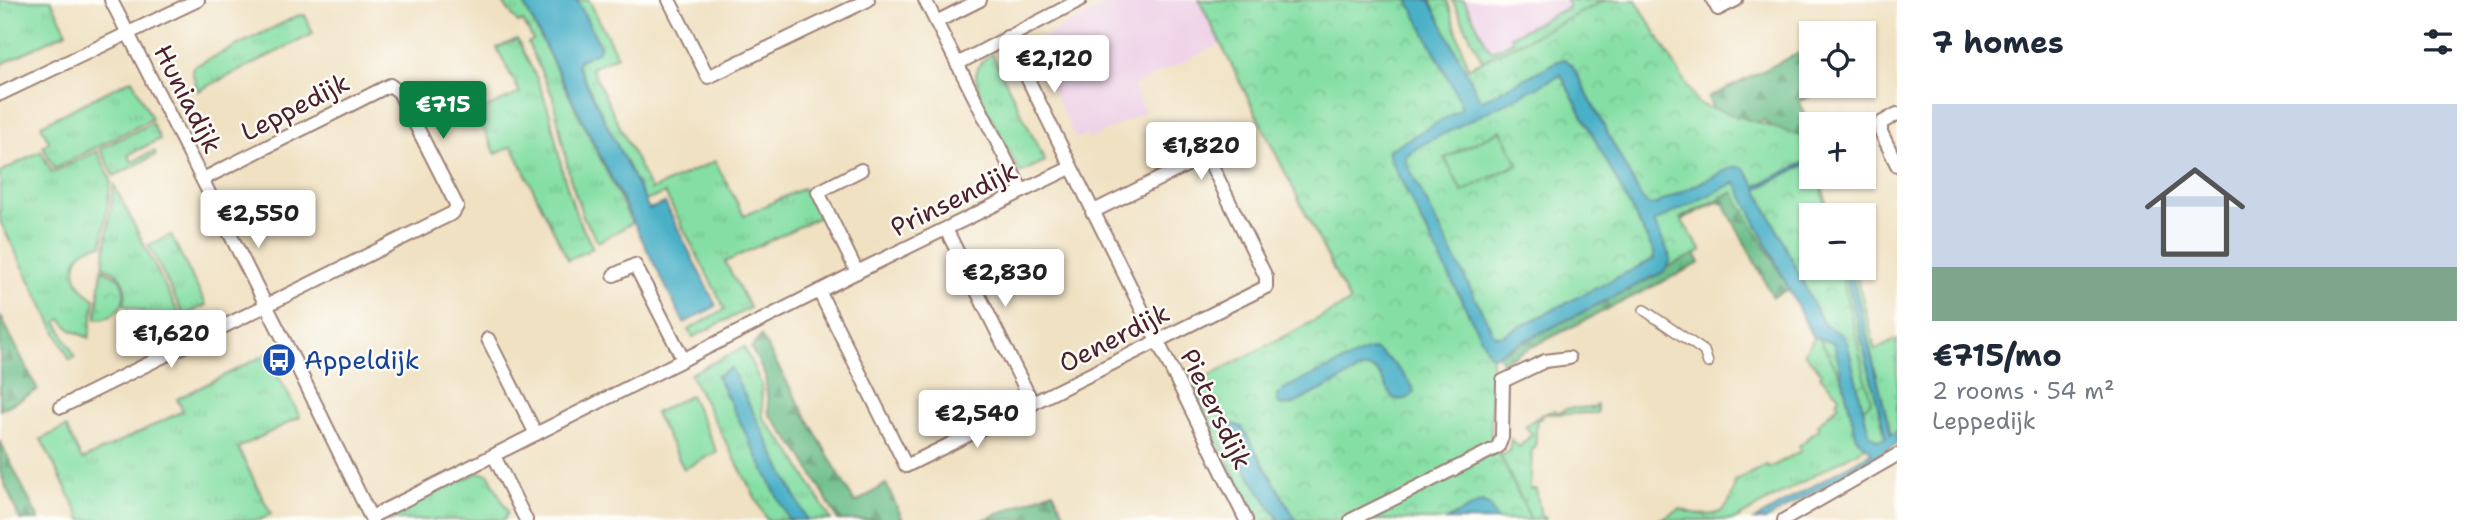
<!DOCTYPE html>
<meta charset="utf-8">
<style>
:root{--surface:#fff;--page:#f6f6f7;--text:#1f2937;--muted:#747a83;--accent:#0b8043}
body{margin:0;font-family:"Shantell Sans",sans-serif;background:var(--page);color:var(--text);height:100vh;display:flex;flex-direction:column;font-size:26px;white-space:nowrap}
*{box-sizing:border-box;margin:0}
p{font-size:23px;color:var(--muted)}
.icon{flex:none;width:38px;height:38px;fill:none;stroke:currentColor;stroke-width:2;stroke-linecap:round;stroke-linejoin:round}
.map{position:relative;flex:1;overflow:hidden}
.drawer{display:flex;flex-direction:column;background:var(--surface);width:595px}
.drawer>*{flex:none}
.fabs{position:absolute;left:1799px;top:21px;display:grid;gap:14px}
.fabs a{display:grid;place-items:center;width:77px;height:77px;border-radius:0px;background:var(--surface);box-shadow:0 2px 5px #0004;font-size:35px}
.price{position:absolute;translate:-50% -60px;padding:0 16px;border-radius:7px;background:#fff;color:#222;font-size:23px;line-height:46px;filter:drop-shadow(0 2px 4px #0008)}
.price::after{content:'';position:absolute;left:50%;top:42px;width:21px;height:16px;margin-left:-10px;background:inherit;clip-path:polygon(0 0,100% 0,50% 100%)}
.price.active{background:var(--accent);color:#fff}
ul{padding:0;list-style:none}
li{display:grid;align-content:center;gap:14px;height:371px;padding:0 35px}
li span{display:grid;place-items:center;height:217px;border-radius:0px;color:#555}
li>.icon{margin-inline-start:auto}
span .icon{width:126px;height:126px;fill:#fffc;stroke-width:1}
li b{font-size:30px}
h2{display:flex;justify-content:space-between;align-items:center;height:84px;padding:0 35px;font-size:30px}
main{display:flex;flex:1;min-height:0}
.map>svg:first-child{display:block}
</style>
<main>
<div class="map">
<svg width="1897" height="520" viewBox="0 0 1897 520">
<defs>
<pattern id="grass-tufts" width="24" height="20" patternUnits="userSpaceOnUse" patternTransform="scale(1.75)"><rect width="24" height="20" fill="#85dfa4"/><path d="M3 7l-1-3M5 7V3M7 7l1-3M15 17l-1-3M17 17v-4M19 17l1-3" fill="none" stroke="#74bf8d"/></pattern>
<pattern id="forest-firs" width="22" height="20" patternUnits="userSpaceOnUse" patternTransform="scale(1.75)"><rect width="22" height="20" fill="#6cbe8a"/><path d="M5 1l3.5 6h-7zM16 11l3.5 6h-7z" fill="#5b9a71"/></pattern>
<pattern id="park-crowns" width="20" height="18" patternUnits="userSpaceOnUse" patternTransform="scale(1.75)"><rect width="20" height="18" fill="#85dfa4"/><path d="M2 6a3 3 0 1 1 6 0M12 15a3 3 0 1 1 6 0" fill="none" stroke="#74bf8d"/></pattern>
</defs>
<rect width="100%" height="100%" fill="#fdfcf7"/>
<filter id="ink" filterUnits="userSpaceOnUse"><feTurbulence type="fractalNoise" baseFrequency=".0143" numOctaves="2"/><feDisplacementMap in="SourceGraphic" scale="14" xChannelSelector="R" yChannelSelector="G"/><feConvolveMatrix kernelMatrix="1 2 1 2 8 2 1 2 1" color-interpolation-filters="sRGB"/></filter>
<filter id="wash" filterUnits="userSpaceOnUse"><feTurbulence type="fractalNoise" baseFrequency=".00686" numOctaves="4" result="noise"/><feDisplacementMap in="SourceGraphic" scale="28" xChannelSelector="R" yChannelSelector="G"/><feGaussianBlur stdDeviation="1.57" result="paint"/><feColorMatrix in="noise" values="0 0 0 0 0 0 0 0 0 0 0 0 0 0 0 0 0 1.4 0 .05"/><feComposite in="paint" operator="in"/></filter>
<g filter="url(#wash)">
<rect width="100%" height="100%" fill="#f0e1c2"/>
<g fill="#eed0e7">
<path d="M 1117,0 L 1202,0 L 1224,42 L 1133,86 L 1145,112 L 1089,139 L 1086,134 L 1076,139 L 1041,68 L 1047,65 L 1037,45 L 1047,35 Z"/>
<path d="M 1464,0 L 1607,0 L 1493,57 Z"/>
</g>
<g fill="url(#grass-tufts)" stroke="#687f68" stroke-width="2">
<path d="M 0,0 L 51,0 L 67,32 L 0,65 Z"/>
<path d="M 501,0 L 522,0 L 632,223 L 598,242 L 583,216 L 570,178 L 553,97 L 528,43 L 533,40 L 523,21 L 518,23 Z"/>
<path d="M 577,0 L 589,0 L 617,56 L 591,68 L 651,190 L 715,161 L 744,216 L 803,188 L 819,217 L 725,262 L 750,308 L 693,337 L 688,330 L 725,309 L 665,193 L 645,201 L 577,65 L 578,60 L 599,51 L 600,46 Z"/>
<path d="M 1452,0 L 1464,0 L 1488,47 L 1493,51 L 1513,41 L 1511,36 L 1569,7 L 1566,0 L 1607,0 L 1489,65 L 1481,58 Z"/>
<path d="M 305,15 L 313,34 L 198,91 L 192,71 L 193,67 L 297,16 Z"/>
<path d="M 517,39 L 537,79 L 550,114 L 563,174 L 577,217 L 593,248 L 568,260 L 512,146 L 496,154 L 475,113 L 520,93 L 497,48 Z"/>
<path d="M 992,54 L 1045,161 L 1020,173 C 1011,154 975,94 976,76 C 977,65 983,59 992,54 Z"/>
<path d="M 132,79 L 152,119 L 54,169 L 43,146 L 49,142 L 41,125 Z"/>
<path d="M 152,123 L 160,139 L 128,155 L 132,162 L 154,151 L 156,155 L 114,176 L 100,149 Z"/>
<path d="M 41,151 L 52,173 L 97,151 L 111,180 L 102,245 C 67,247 68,284 95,299 L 89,338 L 71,330 L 61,319 L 57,322 L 75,357 L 70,360 L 0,221 L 0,172 Z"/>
<path d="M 1811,177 L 1820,177 L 1830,215 L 1811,215 L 1811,268 L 1844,268 L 1886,438 L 1877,440 L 1869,434 L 1847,342 L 1757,189 Z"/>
<path d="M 114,185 L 181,318 L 174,321 L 124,305 C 129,287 122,272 103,267 Z"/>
<path d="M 171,235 L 206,305 L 184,316 L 149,245 Z"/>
<path d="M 1850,268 L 1855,268 L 1875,350 L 1897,339 L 1897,432 L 1891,435 Z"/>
<path d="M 1815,337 L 1834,343 L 1857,439 L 1867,446 L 1734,520 L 1658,520 L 1680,509 C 1711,520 1731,518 1735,481 L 1767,465 L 1769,468 L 1801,451 L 1799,446 L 1819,428 L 1817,425 L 1839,405 L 1836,401 L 1839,398 L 1838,395 L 1820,376 L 1822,373 L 1804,353 Z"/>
<path d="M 744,347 L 761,384 L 763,418 L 792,453 L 831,520 L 807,520 L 731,369 L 717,376 L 789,520 L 767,520 L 690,374 Z"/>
<path d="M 267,354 L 300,417 L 238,448 L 271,514 L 260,520 L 82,520 L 41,439 L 66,427 L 82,460 L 183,411 L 177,399 Z"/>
<path d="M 1244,399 L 1279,520 L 1251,520 L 1200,422 Z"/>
<path d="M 1597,405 L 1597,413 L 1543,414 L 1542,419 L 1537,419 L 1535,448 L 1532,449 L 1530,489 L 1536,489 L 1541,517 L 1545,517 L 1546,520 L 1523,520 L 1493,460 L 1509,451 L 1511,439 L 1519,447 L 1532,434 L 1525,426 L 1543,414 L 1556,410 L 1556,413 L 1564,411 L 1564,409 L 1590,407 L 1592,409 Z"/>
<path d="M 479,472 L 489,475 L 508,512 L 504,520 L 387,520 L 390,515 Z"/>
</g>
<g fill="url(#forest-firs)" stroke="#5b6e5a" stroke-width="2">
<path d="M 1809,48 L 1811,52 L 1811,86 L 1829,87 L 1799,102 L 1811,128 L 1811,140 C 1796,140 1774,131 1764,120 L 1755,123 L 1717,116 L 1708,98 Z"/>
<path d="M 1732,183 L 1740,192 L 1789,289 L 1773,297 L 1724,204 L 1717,202 L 1679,221 L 1700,263 L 1502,362 L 1498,354 L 1663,272 L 1654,224 Z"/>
<path d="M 0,315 L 38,390 L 0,410 Z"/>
<path d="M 761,336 L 855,503 L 886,484 L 903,520 L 838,520 L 803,457 L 769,414 L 765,375 L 751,348 Z"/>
<path d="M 0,441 L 39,520 L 20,520 L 0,472 Z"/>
<path d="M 1053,491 L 1067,520 L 983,520 Z"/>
</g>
<g fill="url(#park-crowns)" stroke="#687f68" stroke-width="2">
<path d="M 1199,0 L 1447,0 L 1468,68 L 1606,0 L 1636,0 L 1698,104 L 1810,139 L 1811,177 L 1819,177 L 1828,215 L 1811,215 L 1811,268 L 1840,268 L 1871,402 L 1861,410 L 1733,192 L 1680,218 L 1702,251 L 1492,349 L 1491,436 L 1531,520 L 1258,520 L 1191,385 L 1350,302 Z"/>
<path d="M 102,269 L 119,278 C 131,298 119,319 96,319 Z"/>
</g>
<g fill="#85dfa4" stroke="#687f68" stroke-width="2">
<path d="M 1501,130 L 1518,164 L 1462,192 L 1445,158 Z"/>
<path d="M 690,395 L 717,452 L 684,469 L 655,413 Z"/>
</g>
<g fill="#49b0c8" stroke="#4a687a" stroke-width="2" fill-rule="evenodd">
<path d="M 522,0 L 577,0 L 600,46 L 599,51 L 579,60 L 577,65 L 649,209 L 665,203 L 716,306 L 684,323 Z"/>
<path d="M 1408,0 L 1430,0 L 1481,101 L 1558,61 L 1565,59 L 1572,65 L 1642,199 L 1649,205 L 1656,204 L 1733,167 L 1743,167 L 1756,186 L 1811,159 L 1811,162 L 1757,189 L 1824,325 L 1841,334 L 1847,342 L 1869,434 L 1877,440 L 1886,438 L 1844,268 L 1850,268 L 1891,435 L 1897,432 L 1897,444 L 1765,520 L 1754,520 L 1872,452 L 1857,439 L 1834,343 L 1812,336 L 1736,182 L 1654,222 L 1670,256 L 1670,262 L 1663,272 L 1498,354 L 1492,356 L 1489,354 L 1389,157 L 1389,150 L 1461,109 L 1460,101 ZM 1561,75 L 1654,252 L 1654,259 L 1501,336 L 1494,335 L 1405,160 L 1407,155 L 1421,145 Z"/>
<path d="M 1376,350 C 1390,360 1407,375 1414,391 C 1410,400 1402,401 1393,398 C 1383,385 1382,365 1362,369 L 1292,405 L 1282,406 L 1278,402 L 1277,395 L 1285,388 L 1366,351 Z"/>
<path d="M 731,368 L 807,520 L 789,520 L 717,376 Z"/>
<path d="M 1233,424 L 1242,427 L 1296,520 L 1279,520 C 1265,498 1229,452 1227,428 Z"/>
<path d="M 1481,502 L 1489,505 L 1497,520 L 1446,520 Z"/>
</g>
</g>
<g filter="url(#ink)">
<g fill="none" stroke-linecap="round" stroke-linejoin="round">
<g stroke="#9d8076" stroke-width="12">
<path id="pedestrian" d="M 1644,310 L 1704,351 L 1708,363"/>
</g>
<g stroke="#9d8076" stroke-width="16">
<g id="minor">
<path d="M 111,0 L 296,364 L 372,520"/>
<path d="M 669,0 L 708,77 L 868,0"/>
<path d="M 925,0 L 1022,191"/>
<path d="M 1713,0 L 1718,9 L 1736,0"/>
<path d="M 936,22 L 980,0"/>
<path d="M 1007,37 L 1246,520"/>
<path d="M 957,64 L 1080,0"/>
<path d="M 0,94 L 198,0"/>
<path d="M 1897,114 L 1881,123 L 1881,132 L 1897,165"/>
<path d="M 946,229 L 1033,404"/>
<path d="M 857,272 L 818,192 L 861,170"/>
<path d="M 614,275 L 635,265 L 683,359"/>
<path d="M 819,291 L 906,466 L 1266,287 L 1266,277 L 1210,162 L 1205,158 L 1199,159 L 1092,212"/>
<path d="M 488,339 L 536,434"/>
<path d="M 61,407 L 453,213 L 457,206 L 399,92 L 390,85 L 203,179"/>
<path d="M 494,456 L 526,520"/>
<path d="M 371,517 L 857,272 L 1070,168"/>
<path d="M 1351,520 L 1498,447 L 1502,437 L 1503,381 L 1545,361 L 1569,358"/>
<path d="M 1784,520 L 1897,455"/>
</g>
</g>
<use href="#pedestrian" stroke="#fff" stroke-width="9"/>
<use href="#minor" stroke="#fff" stroke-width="12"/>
</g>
</g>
<defs>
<g id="bus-disc" transform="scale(1.75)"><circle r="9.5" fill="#1a4fb4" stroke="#fdfcf7"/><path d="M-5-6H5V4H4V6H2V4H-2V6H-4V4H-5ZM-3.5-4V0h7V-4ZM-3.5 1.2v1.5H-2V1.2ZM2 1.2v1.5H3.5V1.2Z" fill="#fff"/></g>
</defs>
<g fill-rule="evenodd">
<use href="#bus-disc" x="279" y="360"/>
</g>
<g text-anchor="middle" stroke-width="5" stroke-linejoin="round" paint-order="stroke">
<g font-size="26" fill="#4a1f2b" stroke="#fdfcf7">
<text transform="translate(188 99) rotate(63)" y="9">Huniadijk</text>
<text transform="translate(295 107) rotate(-27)" y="9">Leppedijk</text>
<text transform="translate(954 199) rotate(-26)" y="9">Prinsendijk</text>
<text transform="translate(1114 338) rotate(-27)" y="9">Oenerdijk</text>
<text transform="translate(1216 409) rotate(64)" y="9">Pietersdijk</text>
</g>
<g font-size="26" fill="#164399" stroke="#fdfcf7" text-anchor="start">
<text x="304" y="369">Appeldijk</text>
</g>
</g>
</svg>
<div class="fabs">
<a><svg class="icon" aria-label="locate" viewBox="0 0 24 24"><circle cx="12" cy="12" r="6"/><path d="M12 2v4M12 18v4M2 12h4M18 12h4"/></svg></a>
<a>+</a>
<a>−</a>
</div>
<b class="price" style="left:1054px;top:95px">€2,120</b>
<b class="price active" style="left:443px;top:141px">€715</b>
<b class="price" style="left:1201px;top:182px">€1,820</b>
<b class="price" style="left:258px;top:250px">€2,550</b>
<b class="price" style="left:1005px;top:309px">€2,830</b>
<b class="price" style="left:171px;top:370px">€1,620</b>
<b class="price" style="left:977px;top:450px">€2,540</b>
</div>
<section class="drawer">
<h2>7 homes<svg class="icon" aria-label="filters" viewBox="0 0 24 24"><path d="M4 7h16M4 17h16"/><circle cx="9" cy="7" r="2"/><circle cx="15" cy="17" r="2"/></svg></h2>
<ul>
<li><span style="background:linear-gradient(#c9d6e8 75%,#7fa58c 0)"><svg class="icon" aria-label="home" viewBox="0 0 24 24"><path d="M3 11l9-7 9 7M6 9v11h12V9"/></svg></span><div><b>€715/mo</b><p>2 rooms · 54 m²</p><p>Leppedijk</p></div></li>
</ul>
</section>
</main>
